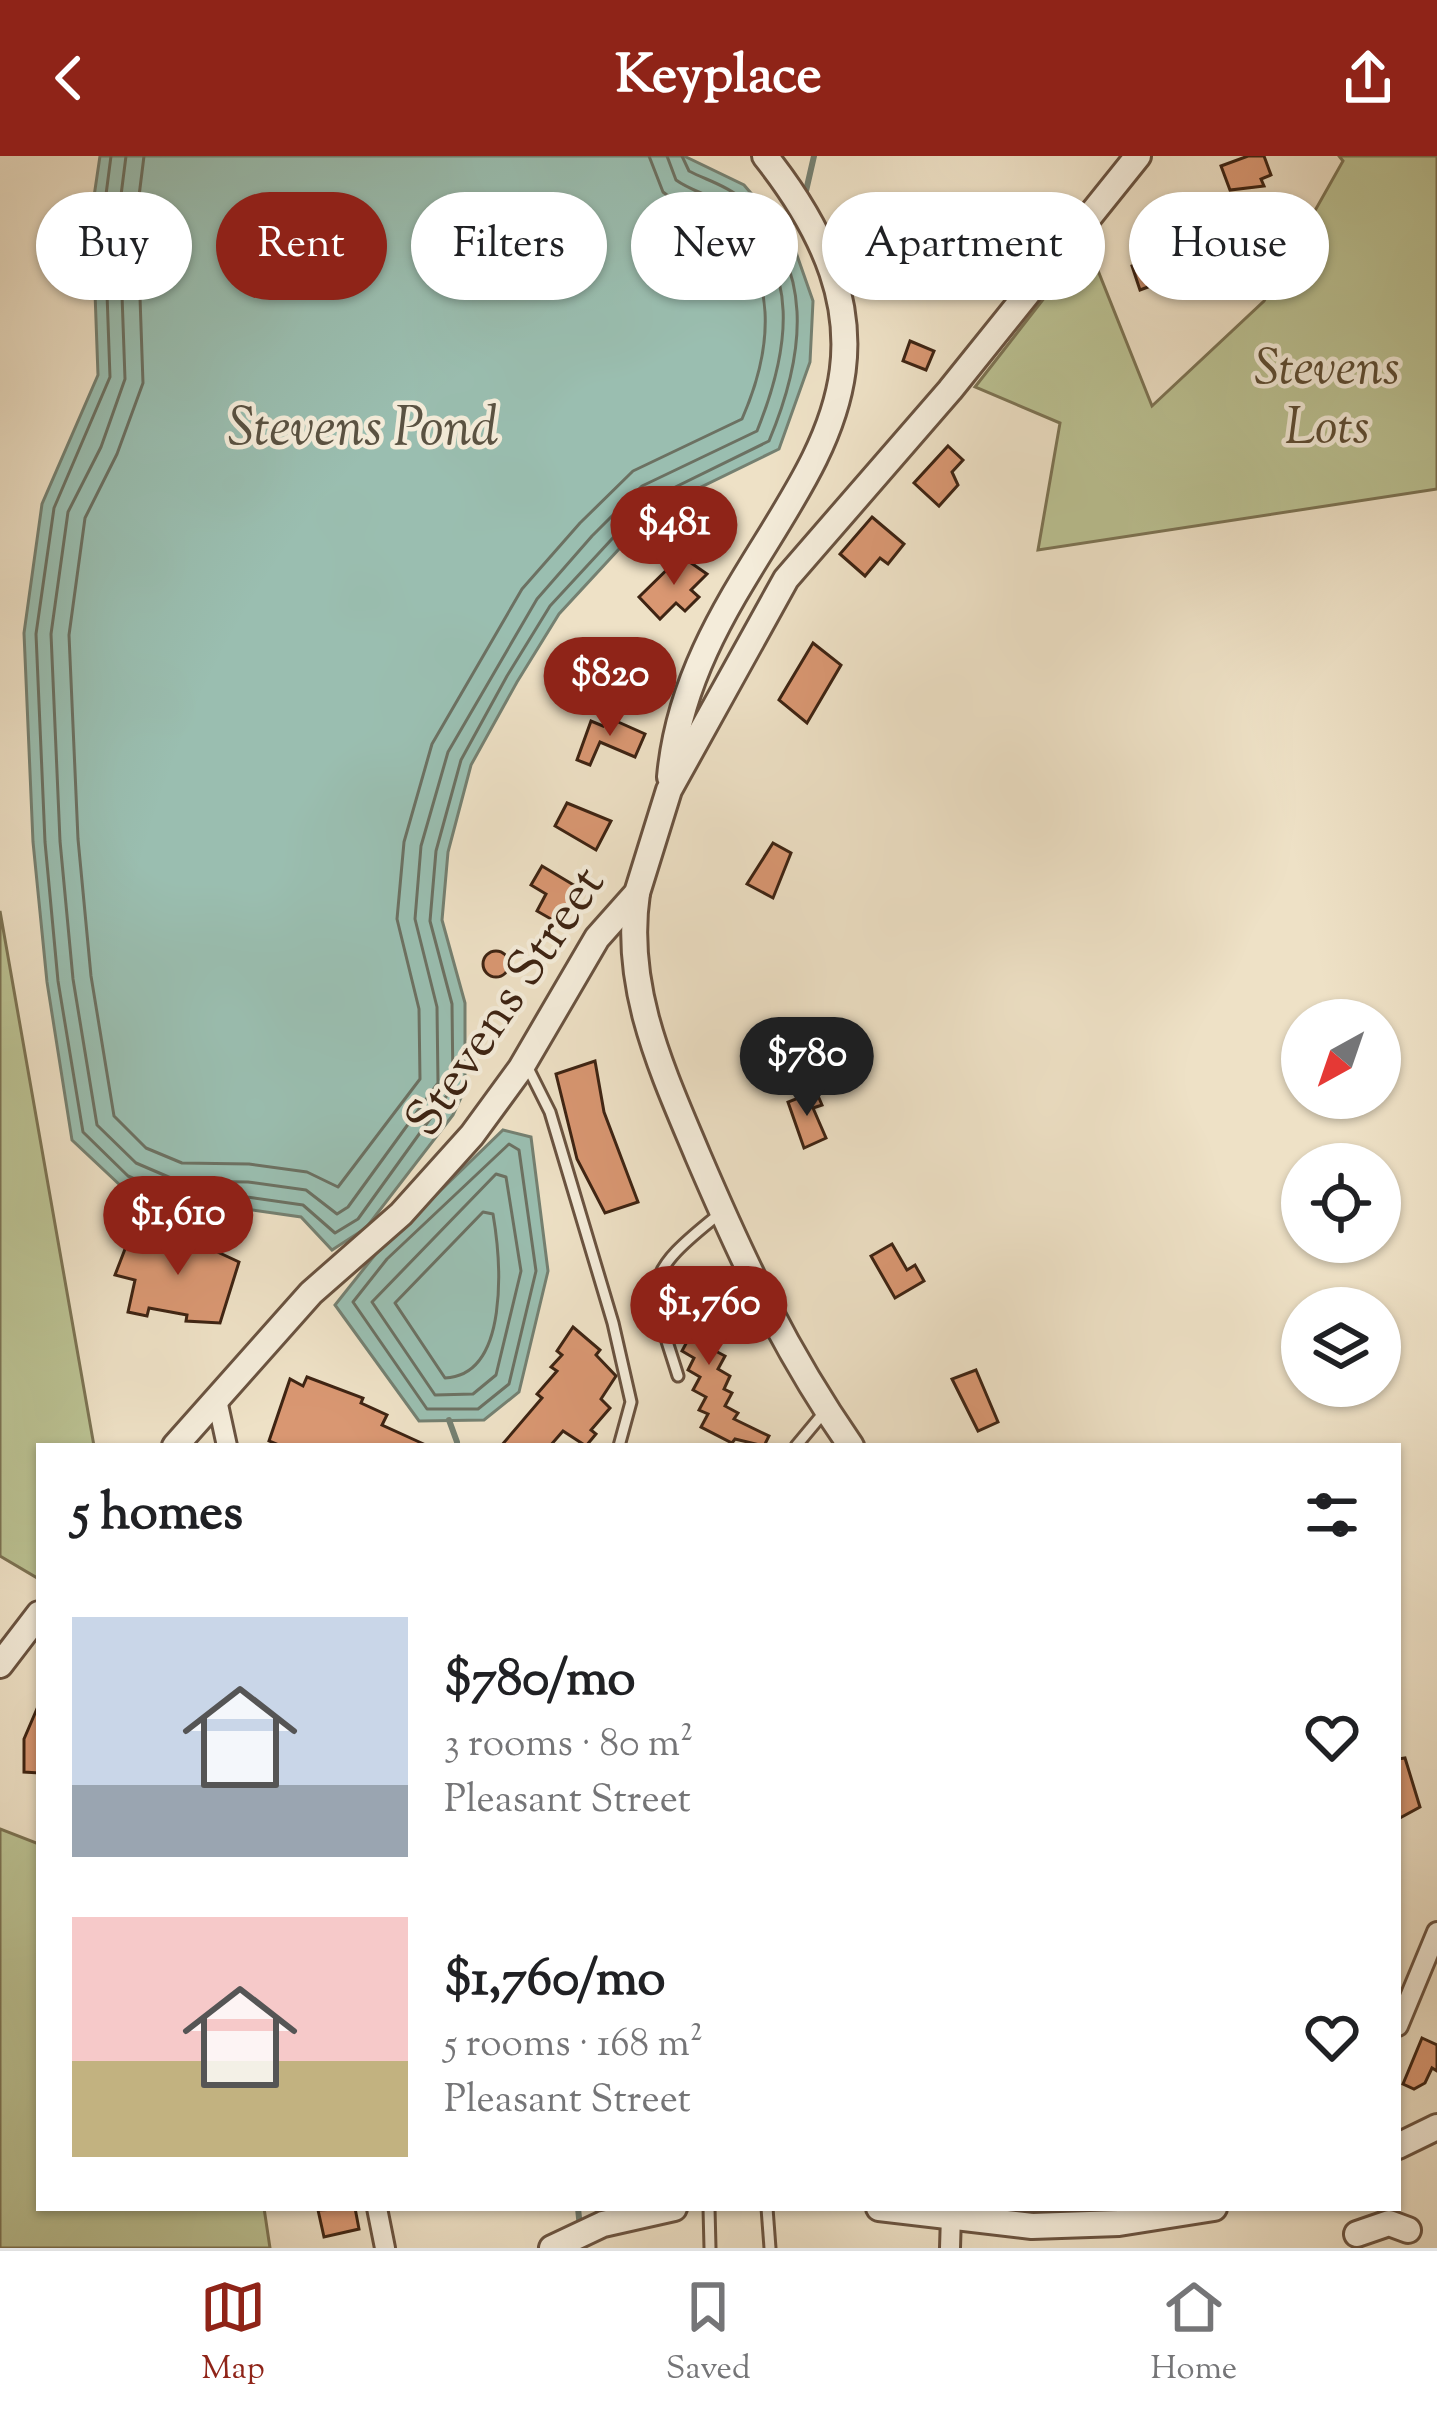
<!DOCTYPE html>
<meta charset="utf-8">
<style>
:root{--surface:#fff;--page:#f6f6f6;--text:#202124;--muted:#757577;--line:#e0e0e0;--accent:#8f2418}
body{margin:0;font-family:"Sorts Mill Goudy",serif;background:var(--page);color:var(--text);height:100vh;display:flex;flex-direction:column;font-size:45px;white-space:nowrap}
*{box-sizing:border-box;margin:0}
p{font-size:39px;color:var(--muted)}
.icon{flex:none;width:66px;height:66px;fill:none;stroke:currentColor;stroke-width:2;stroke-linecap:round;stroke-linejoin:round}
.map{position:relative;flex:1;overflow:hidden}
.details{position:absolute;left:36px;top:1287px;width:1365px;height:768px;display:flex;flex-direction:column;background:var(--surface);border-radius:0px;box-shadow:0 3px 9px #0004}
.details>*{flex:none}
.top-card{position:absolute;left:36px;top:36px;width:1365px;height:108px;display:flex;gap:24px}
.needle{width:78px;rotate:220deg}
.tools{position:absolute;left:1281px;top:843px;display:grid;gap:24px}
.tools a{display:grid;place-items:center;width:120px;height:120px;border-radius:50%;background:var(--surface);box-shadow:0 3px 9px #0004;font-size:60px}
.price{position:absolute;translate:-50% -102px;padding:0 27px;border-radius:42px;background:var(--accent);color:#fff;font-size:39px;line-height:78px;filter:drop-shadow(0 3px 6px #0008)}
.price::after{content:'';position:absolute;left:50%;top:72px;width:36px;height:27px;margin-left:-18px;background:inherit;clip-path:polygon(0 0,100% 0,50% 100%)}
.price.selected{background:#222;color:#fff}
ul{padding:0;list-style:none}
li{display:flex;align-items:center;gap:36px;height:300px;padding:0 36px}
li span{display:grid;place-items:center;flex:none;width:336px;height:240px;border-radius:0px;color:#555}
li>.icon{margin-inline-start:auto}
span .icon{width:144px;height:144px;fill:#fffc;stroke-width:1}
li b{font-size:51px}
h2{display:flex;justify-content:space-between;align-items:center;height:144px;padding:0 36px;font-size:51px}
.pill{padding:0 42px;border-radius:54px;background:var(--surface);box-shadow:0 3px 9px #0004;font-size:42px;line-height:108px}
.pill.selected{background:var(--accent);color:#fff}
header{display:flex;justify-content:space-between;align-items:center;height:156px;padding:0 36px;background:var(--accent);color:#fff;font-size:54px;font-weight:800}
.dock{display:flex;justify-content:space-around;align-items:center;height:168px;border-top:3px solid var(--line);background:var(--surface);font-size:33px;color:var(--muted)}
.dock a{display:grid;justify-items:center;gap:6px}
.dock .selected{color:var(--accent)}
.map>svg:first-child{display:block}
</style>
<header><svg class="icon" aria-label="back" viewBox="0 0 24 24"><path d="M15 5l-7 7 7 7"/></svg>Keyplace<svg class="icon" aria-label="share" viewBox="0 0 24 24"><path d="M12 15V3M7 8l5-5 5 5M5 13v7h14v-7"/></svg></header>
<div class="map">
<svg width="1437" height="2092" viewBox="0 0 1437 2092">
<rect width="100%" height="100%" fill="#eee1c6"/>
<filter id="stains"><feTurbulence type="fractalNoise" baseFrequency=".00167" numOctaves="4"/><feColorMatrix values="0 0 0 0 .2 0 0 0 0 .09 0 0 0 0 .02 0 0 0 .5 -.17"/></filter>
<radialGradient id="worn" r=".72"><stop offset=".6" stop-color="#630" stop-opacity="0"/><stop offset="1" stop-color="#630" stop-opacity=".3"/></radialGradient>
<g fill="#bbc293" stroke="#7c7353" stroke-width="3">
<path d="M 1339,0 L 1437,0 L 1437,333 L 1038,394 L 1060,267 L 975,231 L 1087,87 L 1152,250 L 1264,145 L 1343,5 Z"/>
<path d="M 0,755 L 94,1290 L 39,1290 L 39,1423 L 0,1400 Z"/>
<path d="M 0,1673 L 39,1688 L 39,2052 L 264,2052 L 270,2092 L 0,2092 Z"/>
</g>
<g fill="#9abeb0" stroke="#758071" stroke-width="3">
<path d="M 100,0 L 684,0 L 744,29 L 792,85 L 813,145 L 810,206 L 779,293 L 656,353 L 559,458 L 517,526 L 471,609 L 448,696 L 442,764 L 465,847 L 465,933 L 453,959 L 366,1072 L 332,1094 L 301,1061 L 246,1053 L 173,1052 L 121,1030 L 72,984 L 47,826 L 33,686 L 24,477 L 42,348 L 98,219 L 92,54 Z"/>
<path d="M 503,974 L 531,981 L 548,1115 L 519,1236 L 484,1264 L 419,1265 L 335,1149 L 378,1095 Z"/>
</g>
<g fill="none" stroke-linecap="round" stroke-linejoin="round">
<g stroke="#6c7162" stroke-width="3">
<path d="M 111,0 L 104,54 L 110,221 L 54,352 L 36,478 L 45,686 L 58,825 L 83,976 L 128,1020 L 174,1040 L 247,1041 L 303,1049 L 335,1077 L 358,1063 L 453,931 L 452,848 L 430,765 L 436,695 L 461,604 L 507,520 L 550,450 L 647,345 L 769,285 C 805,199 818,107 738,40 C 725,29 704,23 689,15 L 682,0"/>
<path d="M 126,0 L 119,55 L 125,223 L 101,291 L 68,356 L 51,478 L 60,685 L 73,823 L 97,969 L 136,1007 L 178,1025 L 248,1026 L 306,1034 L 337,1058 L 348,1051 L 438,927 L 437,851 L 415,763 L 421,690 L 448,596 L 537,443 L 592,380 L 642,330 L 757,275 C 788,198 806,107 726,50 C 711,39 691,35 676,24 L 667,0"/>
<path d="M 144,0 L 137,56 L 143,227 L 117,298 L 85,362 L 69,479 L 78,683 L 91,820 L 114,960 L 146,992 L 182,1007 L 249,1008 L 307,1016 L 338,1031 L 420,923 L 419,853 L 397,763 L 404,686 L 432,588 L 522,433 L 580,367 L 633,315 L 742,263 C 771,197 784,110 713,64 C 697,54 678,49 663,36 L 649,0"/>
<path d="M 509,988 L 519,994 L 536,1115 L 509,1228 L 478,1253 L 427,1253 L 353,1146 L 387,1103 Z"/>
<path d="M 496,1018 L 506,1021 L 521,1115 L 496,1219 L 473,1238 L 435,1239 L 372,1146 Z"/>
<path d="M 483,1056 L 493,1058 C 501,1105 510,1219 445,1222 L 395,1147 Z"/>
</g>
<g stroke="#758071" stroke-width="6">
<path d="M 803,48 L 814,0"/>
<path d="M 786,77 L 796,60"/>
<path d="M 449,1264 L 457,1286"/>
<path d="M 578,2052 L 580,2072"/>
</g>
</g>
<g fill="#d99772" stroke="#3e2413" stroke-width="3">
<path d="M 1248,0 L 1264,0 L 1271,19 L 1261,23 L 1264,30 L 1230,34 L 1221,10 Z"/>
<path d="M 1008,63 L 1026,75 L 997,110 L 973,93 L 986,74 L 996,81 Z"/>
<path d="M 1172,96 L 1180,119 L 1140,134 L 1132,110 Z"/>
<path d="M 910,185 L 934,195 L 926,214 L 903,205 Z"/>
<path d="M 948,290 L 963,304 L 952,316 L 958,329 L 939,350 L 914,327 Z"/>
<path d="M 872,361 L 904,388 L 888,408 L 880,402 L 865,420 L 840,398 Z"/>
<path d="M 681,400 L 707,418 L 691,434 L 699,441 L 685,455 L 676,447 L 660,463 L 639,441 Z"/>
<path d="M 813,487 L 841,509 L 807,567 L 779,544 Z"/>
<path d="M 642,500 L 666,511 L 645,543 L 603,527 L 612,505 L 622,509 Z"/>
<path d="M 607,561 L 645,578 L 635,601 L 600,586 L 590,609 L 577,604 L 591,565 L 603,570 Z"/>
<path d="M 567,647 L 611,665 L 596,694 L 555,670 Z"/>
<path d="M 773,687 L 791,697 L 773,742 L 747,728 Z"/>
<path d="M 542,710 L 577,731 L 558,767 L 537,755 L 546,738 L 531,729 Z"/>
<circle cx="496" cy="808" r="13"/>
<path d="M 595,905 L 604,956 L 638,1046 L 605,1057 L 577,1003 L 556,918 Z"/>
<path d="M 816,935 L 822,949 L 813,952 L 826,982 L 804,992 L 788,946 Z"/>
<path d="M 130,1080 L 198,1087 L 239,1106 L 220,1167 L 186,1165 L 187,1159 L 149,1152 L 147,1160 L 128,1156 L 135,1124 L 115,1119 Z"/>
<path d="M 892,1088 L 907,1114 L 915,1109 L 924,1125 L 895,1142 L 871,1100 Z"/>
<path d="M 672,1121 L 704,1139 L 701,1156 L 715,1163 L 708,1191 L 725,1200 L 718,1213 L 730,1220 L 724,1233 L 732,1237 L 725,1250 L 738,1257 L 734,1263 L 769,1280 L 764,1290 L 735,1283 L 732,1287 L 701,1271 L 708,1258 L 699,1254 L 706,1241 L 693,1234 L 700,1221 L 688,1214 L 694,1202 L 682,1195 L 689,1182 L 676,1175 L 682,1163 L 672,1157 L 679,1144 L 666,1137 Z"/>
<path d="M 573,1171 L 600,1194 L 596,1199 L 616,1220 L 601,1243 L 610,1252 L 591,1274 L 596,1278 L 586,1290 L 563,1275 L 550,1290 L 501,1290 L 542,1242 L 537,1238 L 557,1215 L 551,1211 L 562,1199 L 557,1195 Z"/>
<path d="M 976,1214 L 998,1266 L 978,1275 L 952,1223 Z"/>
<path d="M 307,1221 L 363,1242 L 361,1247 L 387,1259 L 382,1269 L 428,1290 L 281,1290 L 269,1285 L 290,1223 L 303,1230 Z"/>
<path d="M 39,1548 L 39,1617 L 24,1616 L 24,1583 Z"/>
<path d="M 1405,1602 L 1420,1651 L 1398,1663 L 1398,1603 Z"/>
<path d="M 1422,1882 L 1437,1889 L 1437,1915 L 1432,1912 L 1425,1927 L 1414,1933 L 1403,1928 Z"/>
<path d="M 355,2052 L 359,2073 L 324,2081 L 318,2054 Z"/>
</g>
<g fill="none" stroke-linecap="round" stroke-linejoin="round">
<g stroke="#6a5340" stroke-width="15">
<g id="service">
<path d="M 527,910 L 550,956 L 613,1167 L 631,1246 L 619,1290"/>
<path d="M 678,1220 C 649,1127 638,1123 718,1059"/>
<path d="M 796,1290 L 826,1254"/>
<path d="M 709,2052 L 710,2092"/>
<path d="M 767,2052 L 770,2092"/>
</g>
</g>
<g stroke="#6a5340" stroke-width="24">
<g id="minor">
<path d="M 217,1244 L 227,1290"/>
<path d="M 1398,1870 L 1437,1776"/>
<path d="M 377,2052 L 385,2092"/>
<path d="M 950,2092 L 951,2059"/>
</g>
</g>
<g stroke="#6a5340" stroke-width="30">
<g id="tertiary">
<path d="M 670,621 C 693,369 980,271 765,0"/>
<path d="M 637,737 C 623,832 662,914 698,1000 C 743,1105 785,1195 851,1290"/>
<path d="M 175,1290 L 311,1137 L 401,1058 L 472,979 L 521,912 L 597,782 L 637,737 L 669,634 L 786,423 L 950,234 L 1138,0"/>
<path d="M 0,1509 L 39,1458"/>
<path d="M 1398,1990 L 1437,1971"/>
<path d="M 879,2052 L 1032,2070 L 1119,2067 L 1214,2052"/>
<path d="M 1357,2078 L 1389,2067 L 1408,2074"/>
<path d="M 552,2092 L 603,2068 L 674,2052"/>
</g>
</g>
<use href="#service" stroke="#f4ecda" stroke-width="9"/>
<use href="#minor" stroke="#f4ecda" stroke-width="18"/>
<use href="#tertiary" stroke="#f4ecda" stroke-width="24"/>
</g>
<g text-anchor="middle" stroke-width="9" stroke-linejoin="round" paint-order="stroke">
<g font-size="51" font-style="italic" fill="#5d4c33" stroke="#f4ecda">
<text x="1327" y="227">Stevens<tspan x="1327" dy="59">Lots</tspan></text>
</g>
<g font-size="51" fill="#3e2413" stroke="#f4ecda">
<text transform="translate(503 844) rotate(-56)" y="18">Stevens Street</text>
</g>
<g font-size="54" font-style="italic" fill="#5a5242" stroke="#f4ecda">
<text x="363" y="288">Stevens Pond</text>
</g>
</g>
<rect width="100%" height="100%" filter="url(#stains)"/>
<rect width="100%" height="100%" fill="url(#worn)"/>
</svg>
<div class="tools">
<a><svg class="needle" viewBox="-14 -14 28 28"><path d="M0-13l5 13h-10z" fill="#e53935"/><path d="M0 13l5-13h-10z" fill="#757577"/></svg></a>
<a><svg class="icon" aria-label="locate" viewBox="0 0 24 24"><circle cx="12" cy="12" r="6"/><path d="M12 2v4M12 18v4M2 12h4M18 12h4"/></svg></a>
<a><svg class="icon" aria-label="layers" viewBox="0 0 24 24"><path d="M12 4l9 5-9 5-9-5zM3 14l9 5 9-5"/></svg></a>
</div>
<b class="price" style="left:674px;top:432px">$481</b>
<b class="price" style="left:610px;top:583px">$820</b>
<b class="price selected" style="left:807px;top:963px">$780</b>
<b class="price" style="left:178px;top:1122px">$1,610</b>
<b class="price" style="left:709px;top:1212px">$1,760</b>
<div class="top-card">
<a class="pill">Buy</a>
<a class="pill selected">Rent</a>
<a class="pill">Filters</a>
<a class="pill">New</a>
<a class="pill">Apartment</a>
<a class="pill">House</a>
</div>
<section class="details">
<h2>5 homes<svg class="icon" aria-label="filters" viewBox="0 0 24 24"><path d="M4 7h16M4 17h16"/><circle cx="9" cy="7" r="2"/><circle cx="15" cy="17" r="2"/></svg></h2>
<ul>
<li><span style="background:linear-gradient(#c9d6e8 70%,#9aa5b1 0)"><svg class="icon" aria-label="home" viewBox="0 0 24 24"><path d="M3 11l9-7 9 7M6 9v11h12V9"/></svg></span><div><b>$780/mo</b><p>3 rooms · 80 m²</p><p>Pleasant Street</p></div><svg class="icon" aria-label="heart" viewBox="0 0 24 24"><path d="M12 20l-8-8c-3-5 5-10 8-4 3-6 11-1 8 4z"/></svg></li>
<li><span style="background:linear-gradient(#f6c9c9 60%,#c2b280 0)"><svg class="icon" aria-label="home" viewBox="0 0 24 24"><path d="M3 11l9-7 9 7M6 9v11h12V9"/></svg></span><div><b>$1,760/mo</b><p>5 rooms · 168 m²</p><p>Pleasant Street</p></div><svg class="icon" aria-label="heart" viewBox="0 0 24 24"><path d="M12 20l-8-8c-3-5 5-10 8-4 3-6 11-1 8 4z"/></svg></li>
</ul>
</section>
</div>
<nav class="dock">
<a class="selected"><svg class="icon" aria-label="map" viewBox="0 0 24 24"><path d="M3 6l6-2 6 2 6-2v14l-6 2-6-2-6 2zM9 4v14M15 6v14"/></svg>Map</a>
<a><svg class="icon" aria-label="saved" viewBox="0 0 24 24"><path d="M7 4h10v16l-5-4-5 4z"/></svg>Saved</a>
<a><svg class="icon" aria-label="home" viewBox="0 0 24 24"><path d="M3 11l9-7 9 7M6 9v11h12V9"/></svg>Home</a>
</nav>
